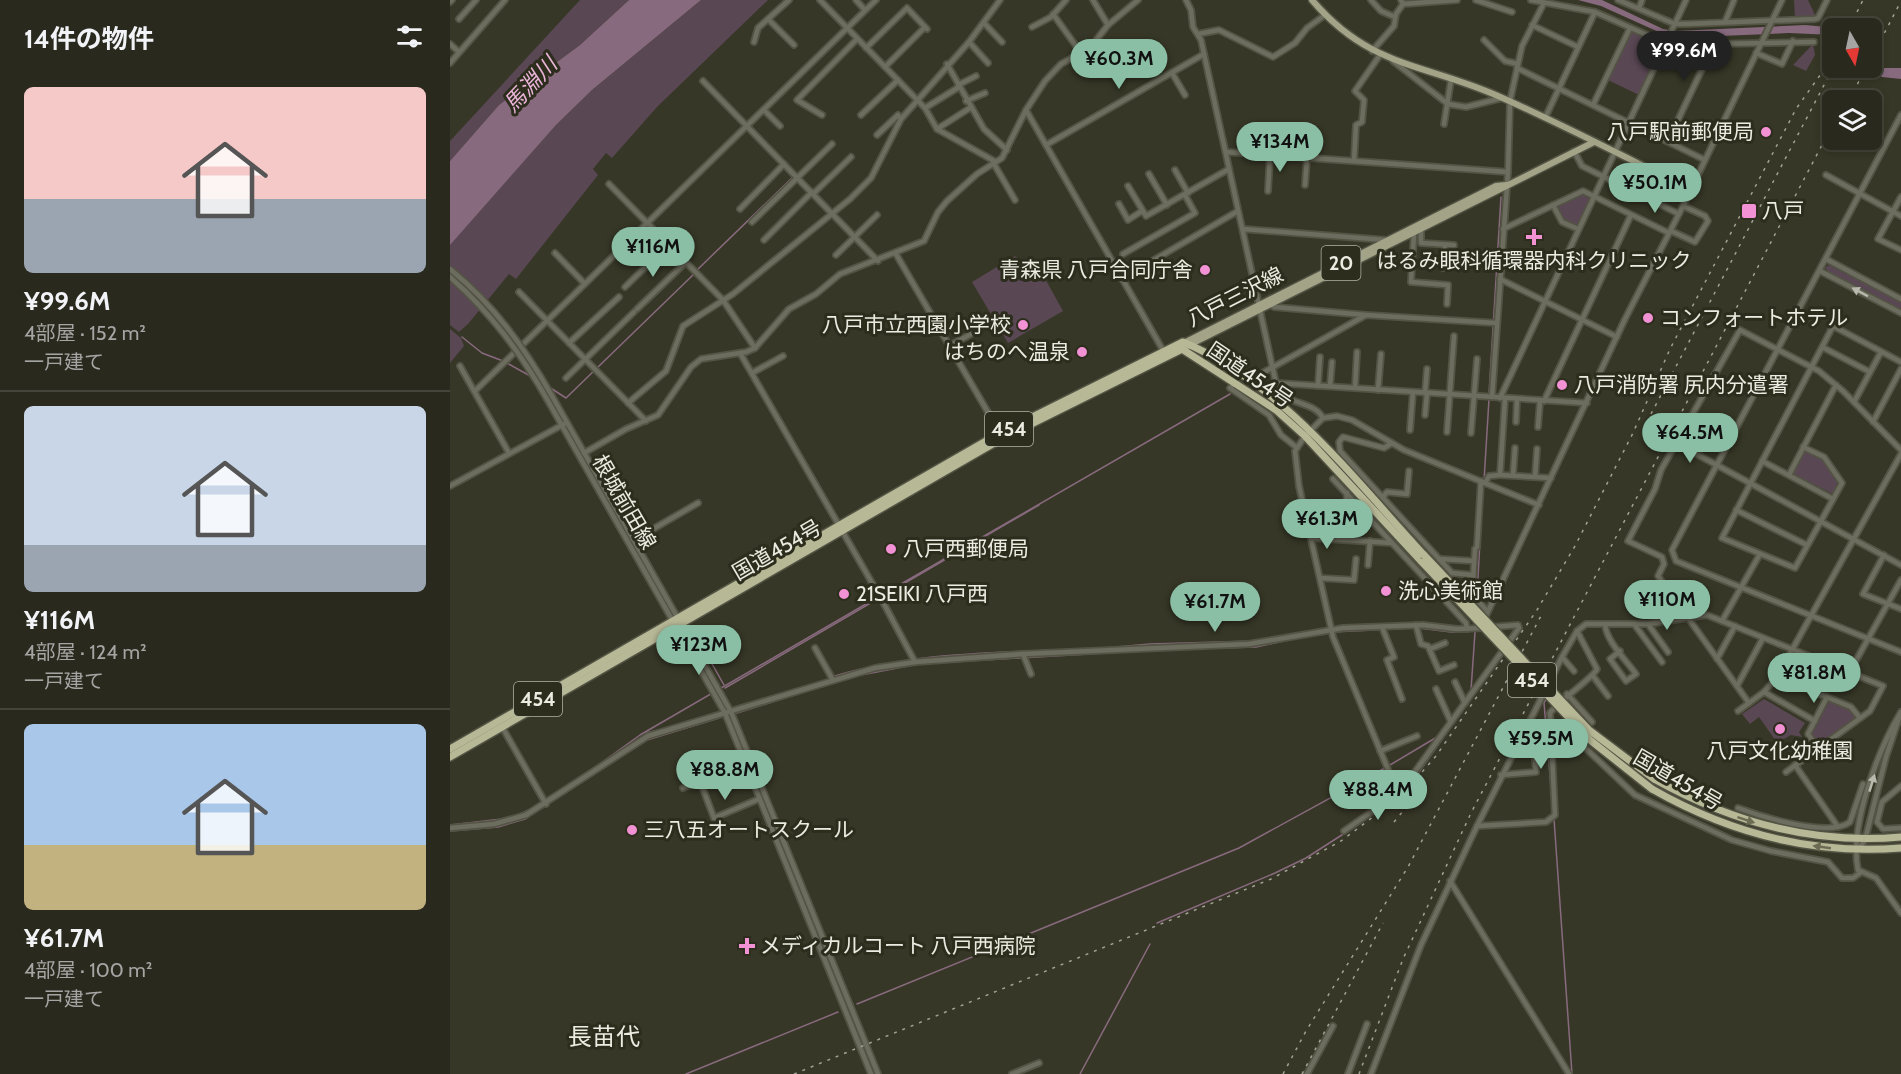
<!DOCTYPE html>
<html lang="ja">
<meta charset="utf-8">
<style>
:root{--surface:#29291d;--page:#35352a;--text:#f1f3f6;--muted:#a5a6a4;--line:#45453b;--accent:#8abfa5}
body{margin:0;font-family:Cabin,"Noto Sans JP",sans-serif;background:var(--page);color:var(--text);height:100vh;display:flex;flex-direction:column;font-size:22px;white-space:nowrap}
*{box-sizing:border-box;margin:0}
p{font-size:20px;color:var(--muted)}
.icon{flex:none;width:33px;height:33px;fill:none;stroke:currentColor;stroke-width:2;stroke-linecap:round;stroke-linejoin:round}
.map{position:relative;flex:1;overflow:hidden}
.panel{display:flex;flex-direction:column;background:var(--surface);width:450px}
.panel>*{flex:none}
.needle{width:39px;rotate:171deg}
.fabs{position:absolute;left:1372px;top:18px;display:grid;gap:12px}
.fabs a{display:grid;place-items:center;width:60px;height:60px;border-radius:9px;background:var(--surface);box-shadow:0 3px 9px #0003,0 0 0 2px var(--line);font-size:30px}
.price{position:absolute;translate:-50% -51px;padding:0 14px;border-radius:21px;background:var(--accent);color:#111;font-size:20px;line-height:39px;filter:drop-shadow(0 2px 3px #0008)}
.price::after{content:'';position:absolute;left:50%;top:36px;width:18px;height:14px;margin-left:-9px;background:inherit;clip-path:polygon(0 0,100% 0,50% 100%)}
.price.current{background:#222;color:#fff}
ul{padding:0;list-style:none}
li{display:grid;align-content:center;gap:12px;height:318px;padding:0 24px}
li+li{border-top:2px solid var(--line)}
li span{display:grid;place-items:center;height:186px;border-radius:9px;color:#555}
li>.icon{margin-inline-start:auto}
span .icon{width:108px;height:108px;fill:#fffc;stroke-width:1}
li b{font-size:26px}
h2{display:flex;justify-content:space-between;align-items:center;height:72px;padding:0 24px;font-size:26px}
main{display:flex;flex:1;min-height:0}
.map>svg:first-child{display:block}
</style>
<main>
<section class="panel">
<h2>14件の物件<svg class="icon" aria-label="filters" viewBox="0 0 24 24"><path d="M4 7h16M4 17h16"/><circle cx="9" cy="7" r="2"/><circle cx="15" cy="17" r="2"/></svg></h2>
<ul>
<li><span style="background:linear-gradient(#f6c9c9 60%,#9aa5b1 0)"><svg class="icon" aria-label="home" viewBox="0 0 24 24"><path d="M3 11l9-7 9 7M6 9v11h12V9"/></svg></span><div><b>¥99.6M</b><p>4部屋 · 152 m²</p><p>一戸建て</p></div></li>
<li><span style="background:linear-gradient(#c9d6e8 75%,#9aa5b1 0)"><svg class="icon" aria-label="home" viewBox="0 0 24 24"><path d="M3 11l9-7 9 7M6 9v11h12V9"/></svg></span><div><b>¥116M</b><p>4部屋 · 124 m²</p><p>一戸建て</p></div></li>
<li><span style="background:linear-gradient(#a9c7e8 65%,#c2b280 0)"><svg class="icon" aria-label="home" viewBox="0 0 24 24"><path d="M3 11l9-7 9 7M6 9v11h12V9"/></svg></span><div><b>¥61.7M</b><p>4部屋 · 100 m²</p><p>一戸建て</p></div></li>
</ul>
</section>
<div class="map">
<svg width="1451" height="1074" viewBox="0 0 1451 1074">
<rect width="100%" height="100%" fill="#373727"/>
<g fill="#594753">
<path d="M 130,0 L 179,0 L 130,45 L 49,105 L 0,161 L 0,141 Z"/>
<path d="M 251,0 L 318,0 L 207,107 L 162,158 L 156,153 L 143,169 L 148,175 L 66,279 L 59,274 L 18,324 L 9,332 L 0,325 L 0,245 L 5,237 L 106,125 L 142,90 Z"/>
<path d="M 1344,0 L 1358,0 L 1366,17 L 1345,18 Z"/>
<path d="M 1181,30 L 1213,44 L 1189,95 L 1158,80 Z"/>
<path d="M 1363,44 L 1365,55 L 1356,71 L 1343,65 Z"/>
<path d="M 1132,194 L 1140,199 L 1127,226 L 1113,221 L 1107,205 Z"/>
<path d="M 565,256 L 593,275 L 613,311 L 558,343 L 522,282 Z"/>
<path d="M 1379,265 L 1451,302 L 1451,311 L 1381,274 L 1375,268 Z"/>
<path d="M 0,329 L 11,338 L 14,346 L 0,363 Z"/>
<path d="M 1356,450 L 1373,459 L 1388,481 L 1383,494 L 1343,474 Z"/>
<path d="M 1314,699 L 1355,723 L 1349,732 L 1352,737 L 1341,735 L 1332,740 L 1330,747 L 1309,717 L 1300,724 L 1292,714 Z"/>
<path d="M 1380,700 L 1399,708 L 1406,719 L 1369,745 L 1361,734 Z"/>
</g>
<g fill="#886a7e">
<path d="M 179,0 L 251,0 L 142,90 L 106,125 L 0,245 L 0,161 L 49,105 L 130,45 Z"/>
<path d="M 1128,0 L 1152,0 L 1213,29 L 1225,31 L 1355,25 L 1388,28 L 1383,28 L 1383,35 L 1339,33 L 1222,38 L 1151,6 Z"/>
<path d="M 1422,59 L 1432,68 L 1451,68 L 1451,79 L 1432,77 L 1422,67 Z"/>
</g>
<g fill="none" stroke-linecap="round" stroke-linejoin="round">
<g stroke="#886a7e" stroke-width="1.5">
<path d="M 247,270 L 343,177"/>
<path d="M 12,337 L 32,353 L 53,361"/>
<path d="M 57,363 L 82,377"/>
<path d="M 99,387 L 116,398 L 244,274"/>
<path d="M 1039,394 L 1051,197"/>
<path d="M 134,460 L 194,563"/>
<path d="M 1034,481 L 1039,399"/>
<path d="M 432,595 L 780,394"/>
<path d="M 1027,596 L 1033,486"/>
<path d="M 972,623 L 988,625"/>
<path d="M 903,625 L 940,624"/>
<path d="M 969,628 L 1001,632 L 1025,631"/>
<path d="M 882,632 L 964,628"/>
<path d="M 767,648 L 806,647 L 848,638"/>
<path d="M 644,649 L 700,644 L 806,641 L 886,627"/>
<path d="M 257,655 L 274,685"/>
<path d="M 385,676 C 467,652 552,652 636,649"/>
<path d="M 406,676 L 468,664 L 672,652"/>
<path d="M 1101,687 L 1104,680"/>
<path d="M 275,688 L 589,505"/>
<path d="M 346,689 L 354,687"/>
<path d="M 1021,690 L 1025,632"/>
<path d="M 1097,697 L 1094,703 L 1102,799"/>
<path d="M 285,707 L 327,695"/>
<path d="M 287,713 L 395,679"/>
<path d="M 243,720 L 267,713"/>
<path d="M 196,733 L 209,730"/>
<path d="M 940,765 L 987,737"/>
<path d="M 140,771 L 190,735 L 428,597"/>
<path d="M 68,815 L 83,808"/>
<path d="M 1104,819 L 1122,1074"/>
<path d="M 0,825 L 52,819"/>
<path d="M 0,831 L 48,827 L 75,819 L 197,740 L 269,718"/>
<path d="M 707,923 L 825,873 L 856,858 L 912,822 L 941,800 L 969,772 L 1021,698"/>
<path d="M 407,1004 L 789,848 L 935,768"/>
<path d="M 236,1074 L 388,1012"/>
<path d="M 630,1074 L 700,944"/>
</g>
<g stroke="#545445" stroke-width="8">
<g id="minor">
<path d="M 370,0 L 475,108 L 487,129 L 546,162"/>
<path d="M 406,0 L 415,10"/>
<path d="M 643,0 L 658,25"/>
<path d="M 736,0 L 741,10 L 743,27 L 751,40 L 827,388 C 839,406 864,401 873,418"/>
<path d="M 921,0 L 931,11 L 945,17"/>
<path d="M 1026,0 L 1062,12"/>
<path d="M 1081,0 L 1145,12 L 1215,43 L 1264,44 L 1218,141"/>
<path d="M 1168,0 L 1225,24 L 1236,24 L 1365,19 L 1368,18 L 1377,0"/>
<path d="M 0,2 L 2,0"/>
<path d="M 953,4 L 1007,0"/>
<path d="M 1189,8 L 1192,0"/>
<path d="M 603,14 L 631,53"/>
<path d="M 9,19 L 26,0"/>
<path d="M 318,19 L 344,45"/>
<path d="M 1275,22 L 1284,0"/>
<path d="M 534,23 L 552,42"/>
<path d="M 1082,25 L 1128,47"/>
<path d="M 582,27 L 601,17 L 616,0"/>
<path d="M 748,34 L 769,30 L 823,57 L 845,43 L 857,28 L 875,15"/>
<path d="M 1034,40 L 1055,61 L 1068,64"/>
<path d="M 304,42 L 308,28 L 339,0"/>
<path d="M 519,42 L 538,63"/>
<path d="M 0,44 L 9,52"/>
<path d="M 1264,44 L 1364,42"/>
<path d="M 416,48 L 457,8 L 477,29"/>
<path d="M 922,51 L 944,26 L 946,14 L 953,4 L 951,0"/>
<path d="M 1306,53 L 1332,64 L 1343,41"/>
<path d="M 943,61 L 998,104 L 1016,107 L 1052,98"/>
<path d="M 0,63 L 55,0"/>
<path d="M 497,64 L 534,129 L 557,150"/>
<path d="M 435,67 L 475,27"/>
<path d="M 1067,68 L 1255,160"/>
<path d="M 722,73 L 735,95"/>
<path d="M 253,81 L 428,261"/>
<path d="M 508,85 L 526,76"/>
<path d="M 516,101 L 535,93"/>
<path d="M 1143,105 L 1180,28"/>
<path d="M 475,108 L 509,87"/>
<path d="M 314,110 L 330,126"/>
<path d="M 576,110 L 714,352"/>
<path d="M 372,115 L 347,100 L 407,39"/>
<path d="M 411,115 L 448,80"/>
<path d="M 1451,115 L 1222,550 L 1226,561 L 1451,652"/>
<path d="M 1095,118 L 1145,12"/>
<path d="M 994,124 L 1001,80"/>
<path d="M 487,129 L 520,108"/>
<path d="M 427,135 L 448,115 L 451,119"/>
<path d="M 596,145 L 754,54"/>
<path d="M 1124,151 L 1132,166 L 1229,214"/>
<path d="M 776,152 L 1058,172"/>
<path d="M 904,161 L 906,125 L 912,122 L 914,100 L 905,91 L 930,55"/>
<path d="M 544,164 L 565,200"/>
<path d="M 725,170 L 738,193"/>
<path d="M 699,174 L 717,205"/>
<path d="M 1376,175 L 1451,216"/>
<path d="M 159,184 L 273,300 L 305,348"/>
<path d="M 855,185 L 857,158"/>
<path d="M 678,186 L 696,216 L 779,169"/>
<path d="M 818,191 L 820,155"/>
<path d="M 363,194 L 401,157"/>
<path d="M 1451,197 L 1428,239 L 1451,250"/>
<path d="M 669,204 L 678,220 L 692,211"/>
<path d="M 1103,205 L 1112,222 L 1128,229"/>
<path d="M 290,209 L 334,164"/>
<path d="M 302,222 L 382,144"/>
<path d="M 793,229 L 936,240"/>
<path d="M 1053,229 L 1133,191 L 1219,233"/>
<path d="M 971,230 L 971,243 L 1004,245"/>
<path d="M 1221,231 L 1245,242 L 1258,221 L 1255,216 L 1233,206"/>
<path d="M 964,234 L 961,282 L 998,285 L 997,304"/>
<path d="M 314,240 L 362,192"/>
<path d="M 105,253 L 135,284"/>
<path d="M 446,254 L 550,433"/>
<path d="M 673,254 L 745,213 L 735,195"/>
<path d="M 386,255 L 427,215"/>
<path d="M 1376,259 L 1451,299"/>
<path d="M 993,268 L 995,245"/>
<path d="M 1370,271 L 1451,313"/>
<path d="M 673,278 L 788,211"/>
<path d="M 1050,279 L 1167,337"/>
<path d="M 175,287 L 218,245"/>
<path d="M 69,292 L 196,421"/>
<path d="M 821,305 L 824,307 L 916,315"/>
<path d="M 187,309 L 235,263"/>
<path d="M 119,343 L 169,297"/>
<path d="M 499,346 L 521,334"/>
<path d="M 1372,347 L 1420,372"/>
<path d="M 290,353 L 433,602 L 465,662"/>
<path d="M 10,366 L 59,453"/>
<path d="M 302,373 L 333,356"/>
<path d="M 116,378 L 184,312"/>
<path d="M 800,380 L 916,315 L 1046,323"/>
<path d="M 785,383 L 780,388 L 819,415 L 831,435 L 846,447"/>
<path d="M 826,383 L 1137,403"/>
<path d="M 868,386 L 870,357"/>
<path d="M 880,386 L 882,362"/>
<path d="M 905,388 L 907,352"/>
<path d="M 928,390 L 931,354"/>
<path d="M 25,391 L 426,0"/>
<path d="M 975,393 L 977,369"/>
<path d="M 102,396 L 281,712 L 428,1074"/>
<path d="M 1042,397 L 1058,172 L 1060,101 L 1072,46 L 1094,3"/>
<path d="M 1050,398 L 1236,0"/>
<path d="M 97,399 L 275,713 L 421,1074"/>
<path d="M 1055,399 L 1050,475 L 1101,478"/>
<path d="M 1094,401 L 1181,215"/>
<path d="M 1404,402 L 1431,352"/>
<path d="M 178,403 L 216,371 L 233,326 L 283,294 L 400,199 L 421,178 L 451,119 L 519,42 L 550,0"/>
<path d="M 975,415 L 977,393"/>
<path d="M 1066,422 L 1067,399"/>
<path d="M 1423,422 L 1451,369"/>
<path d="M 1088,427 L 1090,401"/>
<path d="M 960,430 L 963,392"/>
<path d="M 997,432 L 1004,336"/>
<path d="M 1021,433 L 1027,359"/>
<path d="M 942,443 L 934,448 L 893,437 L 889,442 L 890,451 L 1002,573 L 1023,575"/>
<path d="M 1226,443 L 1451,565"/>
<path d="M 1353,447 L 1374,457 L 1392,483 L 1345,568 L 1272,538 L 1383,326 L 1451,362"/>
<path d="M 1451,450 L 1393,391 L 1369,371 L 1290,330 L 1211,470 L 1205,489 L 1178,541 L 1212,557 L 1214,564 L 1208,576 L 1299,703 L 1314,692 L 1327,677 L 1451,454"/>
<path d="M 134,453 L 176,429 L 208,415 L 241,367 L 251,359 L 296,352 L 305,348 L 339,309 L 366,294 L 390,274 L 474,241 L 488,212 L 497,201 L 527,174 L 552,158 L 576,110 L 595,81 L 611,64 L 640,48 L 658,25 L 688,0"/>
<path d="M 1312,461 L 1383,499"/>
<path d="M 1063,475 L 1065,448"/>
<path d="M 1339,475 L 1386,385"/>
<path d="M 1085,477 L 1087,449"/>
<path d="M 883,479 L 1016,623 L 1017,629"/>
<path d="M 1035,483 L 1039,476 L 1050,475"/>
<path d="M 0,486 L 114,424"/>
<path d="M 933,497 L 937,492 L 957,494 L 959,471"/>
<path d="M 1286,510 L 1357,545"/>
<path d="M 861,538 L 942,543"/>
<path d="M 893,539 L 897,493"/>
<path d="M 184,540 L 248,503"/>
<path d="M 1027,547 L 1031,481"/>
<path d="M 1025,549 L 1022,594 L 1037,611"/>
<path d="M 1434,555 L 1413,594 L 1451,609"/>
<path d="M 990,559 L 1024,561"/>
<path d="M 918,565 L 920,541"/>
<path d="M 870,578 L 904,580 L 906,559"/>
<path d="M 1034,620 L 1175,319 L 1233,206 L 1332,0"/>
<path d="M 1272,621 L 1310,554"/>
<path d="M 1155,624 C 1156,641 1176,660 1186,674 L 1176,681 L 1160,659 L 1170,651"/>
<path d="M 1184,624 L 1212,662"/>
<path d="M 1198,624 L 1218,652"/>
<path d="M 966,625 L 971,644 L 978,646 L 989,671 L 1004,665"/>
<path d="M 932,627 L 944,657 L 937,660 L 952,699"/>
<path d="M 365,648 L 383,680"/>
<path d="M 980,649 L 995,643"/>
<path d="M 573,654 L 581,674"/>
<path d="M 1112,657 L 1124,671"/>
<path d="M 1267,659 L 1285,626"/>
<path d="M 1399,673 L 1451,580"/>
<path d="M 1143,676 L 1158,696"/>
<path d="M 1327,677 L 1401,707 L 1410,718"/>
<path d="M 1005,682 L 1015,703"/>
<path d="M 1287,686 L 1313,638"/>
<path d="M 986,689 L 1001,722"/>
<path d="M 1314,692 L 1365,721"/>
<path d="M 1117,694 L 1142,722"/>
<path d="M 1288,711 L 1299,703"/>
<path d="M 1451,712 C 1428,750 1399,826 1408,870 L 1426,878 L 1451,913"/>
<path d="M 51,725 L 96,804"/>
<path d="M 1099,726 L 1111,725 L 1185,795 L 1282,840 L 1321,851 L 1378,862 L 1392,878 L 1403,878 L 1410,873"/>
<path d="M 1368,748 L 1358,734 L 1377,697"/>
<path d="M 930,751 L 967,736"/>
<path d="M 1345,765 L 1388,827"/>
<path d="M 1051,775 L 1086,772 L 1082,725 L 1080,721"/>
<path d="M 250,781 L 264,818 L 309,799"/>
<path d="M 1451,786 L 1432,802 L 1427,822 L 1433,829 L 1451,828"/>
<path d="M 233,788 L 294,762"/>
<path d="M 947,791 L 883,637 L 849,486 L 845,451 L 855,436 L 873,418 L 887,416 L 902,420 L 954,450 L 1089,505"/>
<path d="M 1288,808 C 1312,817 1379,838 1400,822 L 1413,784"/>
<path d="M 1027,826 L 1112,657 L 1127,631 L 1136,624 L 1198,624 L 1257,615 L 1433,686 L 1420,711 L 1336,772"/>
<path d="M 0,828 L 44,824 L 76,815 L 198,736 L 425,668 L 465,662 L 573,654 L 799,644 L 893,628 L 973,625 L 1007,629 L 1033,628"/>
<path d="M 894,831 L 927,808 L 964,773 L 1069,628 L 1068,625 L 1042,627"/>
<path d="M 1408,850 L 1415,840 L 1436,757 L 1449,718"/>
<path d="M 1000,881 L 1119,1074"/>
<path d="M 562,1074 L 589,1063"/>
<path d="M 857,1074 L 883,1026"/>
<path d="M 898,1074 L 917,1024"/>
<path d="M 921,1074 L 971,945 L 1027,826 L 1096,822 L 1105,815 L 1100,713 C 1110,700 1144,677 1147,669 L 1127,631"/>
</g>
</g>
<g stroke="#545445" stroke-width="9">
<g id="major">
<path d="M 862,0 C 920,68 973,63 1048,96 C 1114,125 1177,158 1241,190"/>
<path d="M 732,344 L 996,211 L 1046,186 L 1056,185"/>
<path d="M 737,346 L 1144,142"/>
</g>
</g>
<g stroke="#545445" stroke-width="10">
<g id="highway">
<path d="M 0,749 L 550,433 L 733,342 C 833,384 902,477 974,555"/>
<path d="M 0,757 L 553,438 L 732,349 L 826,410 L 855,436 L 972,562"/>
<path d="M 1204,779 C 1281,822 1363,845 1451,837"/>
<path d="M 1202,789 C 1279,833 1362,855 1451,848"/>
</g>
</g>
<use href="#minor" stroke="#6d6d5f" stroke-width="4.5"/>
<use href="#major" stroke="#a2a387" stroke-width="6"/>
<use href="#highway" stroke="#b7b896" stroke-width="7"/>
<g stroke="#a1a194" stroke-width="1.5" stroke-dasharray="3 6" stroke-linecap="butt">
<path d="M 1399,28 L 1413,0"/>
<path d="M 1422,57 L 1451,1"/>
<path d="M 1399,100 L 1416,68"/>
<path d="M 1201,414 L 1383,68"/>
<path d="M 944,822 L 976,783"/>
<path d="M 344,1074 L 821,879 L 891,841 L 943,802 L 960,786 L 986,756 L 1087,610 L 1125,546 L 1183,433 L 1220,349 L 1346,109 L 1383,57"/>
<path d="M 833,1074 L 856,1031 L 958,867 L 1092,614"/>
<path d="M 852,1074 L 933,923"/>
<path d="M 909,1074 L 953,959 L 1021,813 L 1383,124"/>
</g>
<g stroke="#545445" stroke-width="8" stroke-linecap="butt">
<g id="minor-bridge">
<path d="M 0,269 C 44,305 74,347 102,396"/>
<path d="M 0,277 C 41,313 70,352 97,399"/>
</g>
</g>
<g stroke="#545445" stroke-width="10" stroke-linecap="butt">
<g id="highway-bridge">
<path d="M 974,555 L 1139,730 L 1204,779"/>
<path d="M 972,562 L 1140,740 L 1202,789"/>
</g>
</g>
<use href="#minor-bridge" stroke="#6d6d5f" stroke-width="4.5"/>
<use href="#highway-bridge" stroke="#b7b896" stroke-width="7"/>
</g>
<defs><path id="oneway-solid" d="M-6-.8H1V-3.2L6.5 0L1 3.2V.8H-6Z" transform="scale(1.5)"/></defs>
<g fill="#b9b9ad">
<use href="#oneway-solid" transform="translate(1410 292) rotate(-152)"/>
<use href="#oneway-solid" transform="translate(1422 783) rotate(-73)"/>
</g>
<g fill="#6b6c53">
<use href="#oneway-solid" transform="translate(1296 820) rotate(18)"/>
<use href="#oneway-solid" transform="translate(1372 847) rotate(-172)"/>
</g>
<g fill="#f391d5" stroke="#2d2d1d" stroke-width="2">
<circle cx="1316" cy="132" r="6"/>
<rect x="1291" y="203" width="16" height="16" rx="3"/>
<path d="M1081 228h6v6h6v6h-6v6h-6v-6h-6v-6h6z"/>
<circle cx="755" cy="270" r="6"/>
<circle cx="1198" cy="318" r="6"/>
<circle cx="573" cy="325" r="6"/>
<circle cx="632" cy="352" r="6"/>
<circle cx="1112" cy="385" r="6"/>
<circle cx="441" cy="549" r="6"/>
<circle cx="936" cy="591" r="6"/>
<circle cx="394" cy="594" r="6"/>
<circle cx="1330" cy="729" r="6"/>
<circle cx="182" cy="830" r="6"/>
<path d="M294 937h6v6h6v6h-6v6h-6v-6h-6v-6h6z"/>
</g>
<g text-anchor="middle" stroke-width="6" stroke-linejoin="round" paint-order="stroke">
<g fill="#2d2d1d" stroke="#b2b3a6" stroke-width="1.5">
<rect x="871.5" y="246" width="39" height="34" rx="4.5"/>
<rect x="535" y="412" width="48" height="34" rx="4.5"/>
<rect x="1058" y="663" width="48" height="34" rx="4.5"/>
<rect x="64" y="682" width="48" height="34" rx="4.5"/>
</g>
<g font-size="20" font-weight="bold" fill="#ebece1">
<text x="891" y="270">20</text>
<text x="559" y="436">454</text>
<text x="1082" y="687">454</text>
<text x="88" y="706">454</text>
</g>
<g font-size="21" fill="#ebece1" stroke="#2d2d1d" text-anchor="start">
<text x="1304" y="139" text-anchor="end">八戸駅前郵便局</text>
<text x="1312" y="218">八戸</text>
<text x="1084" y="268" text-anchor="middle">はるみ眼科循環器内科クリニック</text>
<text x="743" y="277" text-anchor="end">青森県 八戸合同庁舎</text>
<text x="1210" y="325">コンフォートホテル</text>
<text x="561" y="332" text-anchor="end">八戸市立西園小学校</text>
<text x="620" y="359" text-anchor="end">はちのへ温泉</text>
<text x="1124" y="392">八戸消防署 尻内分遣署</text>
<text x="453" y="556">八戸西郵便局</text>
<text x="948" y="598">洗心美術館</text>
<text x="406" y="601">21SEIKI 八戸西</text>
<text x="1330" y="758" text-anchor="middle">八戸文化幼稚園</text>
<text x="194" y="837">三八五オートスクール</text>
<text x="310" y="953">メディカルコート 八戸西病院</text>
</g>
<g font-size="21" fill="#ebece1" stroke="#2d2d1d">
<text transform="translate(785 297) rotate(-27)" y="7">八戸三沢線</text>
<text transform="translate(800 375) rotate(34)" y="7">国道454号</text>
<text transform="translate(174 502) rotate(60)" y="7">根城前田線</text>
<text transform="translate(327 550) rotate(-30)" y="7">国道454号</text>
<text transform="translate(1228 780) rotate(30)" y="7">国道454号</text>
</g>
<g font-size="22" font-style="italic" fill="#ebb5d9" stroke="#2d2d1d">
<text transform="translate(80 84) rotate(-47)" y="8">馬淵川</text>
</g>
<g font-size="24" fill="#ebece1" stroke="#2d2d1d">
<text x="154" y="1045">長苗代</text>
</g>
</g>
</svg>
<div class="fabs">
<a><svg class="needle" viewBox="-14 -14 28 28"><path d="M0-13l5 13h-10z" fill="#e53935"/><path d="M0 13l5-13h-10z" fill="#a5a6a4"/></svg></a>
<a><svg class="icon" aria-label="layers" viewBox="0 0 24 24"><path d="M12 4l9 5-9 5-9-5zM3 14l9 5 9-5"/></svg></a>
</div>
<b class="price current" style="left:1234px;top:82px">¥99.6M</b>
<b class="price" style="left:669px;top:90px">¥60.3M</b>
<b class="price" style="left:830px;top:173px">¥134M</b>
<b class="price" style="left:1205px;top:214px">¥50.1M</b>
<b class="price" style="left:203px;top:278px">¥116M</b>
<b class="price" style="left:1240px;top:464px">¥64.5M</b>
<b class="price" style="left:877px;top:550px">¥61.3M</b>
<b class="price" style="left:1217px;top:631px">¥110M</b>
<b class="price" style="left:765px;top:633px">¥61.7M</b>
<b class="price" style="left:249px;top:676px">¥123M</b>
<b class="price" style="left:1364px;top:704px">¥81.8M</b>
<b class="price" style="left:1091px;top:770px">¥59.5M</b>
<b class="price" style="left:275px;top:801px">¥88.8M</b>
<b class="price" style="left:928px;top:821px">¥88.4M</b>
</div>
</main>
